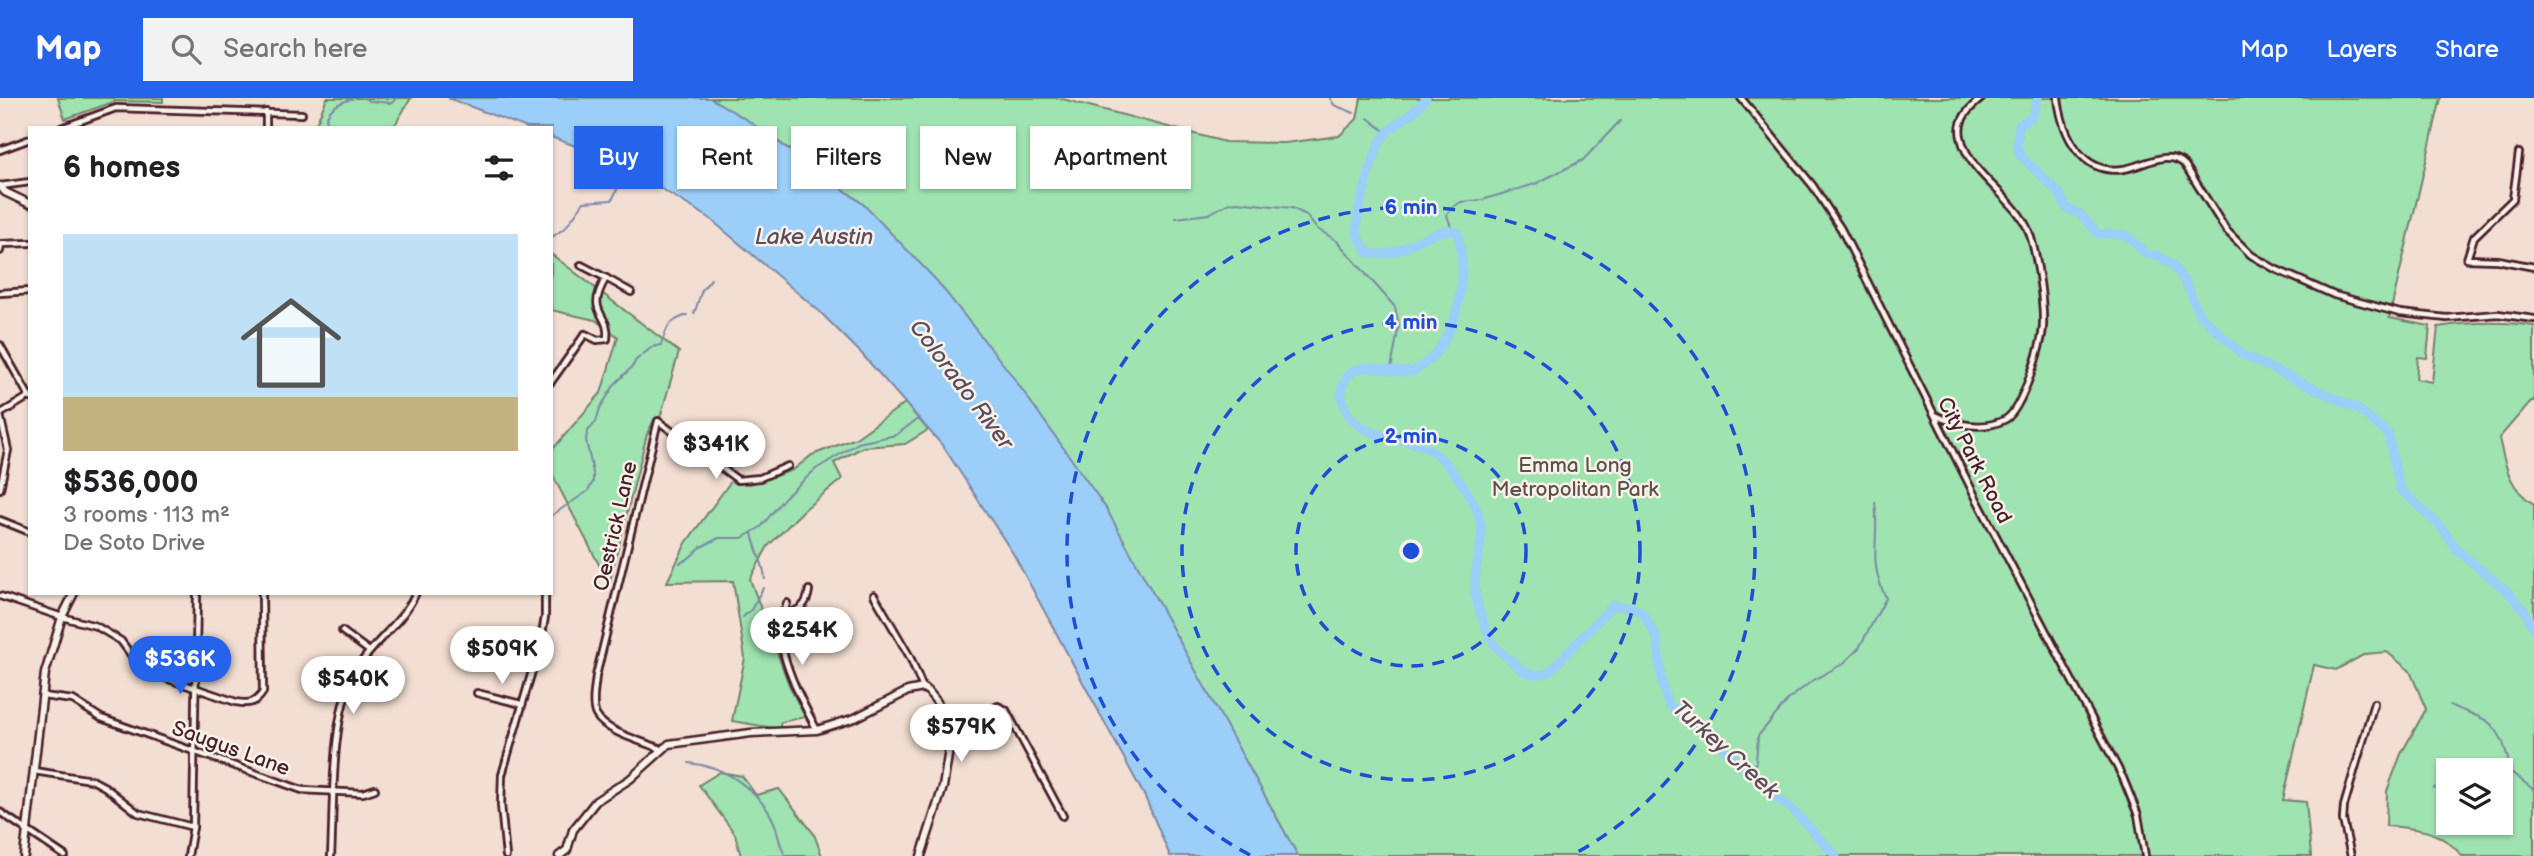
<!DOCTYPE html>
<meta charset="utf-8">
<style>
:root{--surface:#fff;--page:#f2f2f2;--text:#202124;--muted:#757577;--accent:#2563eb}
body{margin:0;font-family:"Balsamiq Sans",sans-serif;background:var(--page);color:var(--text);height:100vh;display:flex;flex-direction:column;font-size:26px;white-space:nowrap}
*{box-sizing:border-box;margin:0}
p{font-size:23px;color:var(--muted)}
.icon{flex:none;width:38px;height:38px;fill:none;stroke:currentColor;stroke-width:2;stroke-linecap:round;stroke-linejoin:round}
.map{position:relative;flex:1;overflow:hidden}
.details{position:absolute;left:28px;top:28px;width:525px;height:469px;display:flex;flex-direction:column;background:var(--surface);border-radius:0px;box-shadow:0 2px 5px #0004}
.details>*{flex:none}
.guide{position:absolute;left:574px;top:28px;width:665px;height:63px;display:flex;gap:14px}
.fabs{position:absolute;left:2436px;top:660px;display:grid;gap:14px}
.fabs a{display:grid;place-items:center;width:77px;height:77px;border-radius:0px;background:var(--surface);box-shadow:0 2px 5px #0004;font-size:35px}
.price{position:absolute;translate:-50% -60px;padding:0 16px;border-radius:24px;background:#fff;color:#222;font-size:23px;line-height:46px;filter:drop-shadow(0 2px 4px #0008)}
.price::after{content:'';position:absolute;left:50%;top:42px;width:21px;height:16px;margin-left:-10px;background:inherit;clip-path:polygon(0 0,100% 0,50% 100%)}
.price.active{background:var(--accent);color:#fff}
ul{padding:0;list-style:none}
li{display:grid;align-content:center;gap:14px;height:371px;padding:0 35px}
li span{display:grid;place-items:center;height:217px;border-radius:0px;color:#555}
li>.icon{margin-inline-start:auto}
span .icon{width:126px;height:126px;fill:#fffc;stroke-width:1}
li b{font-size:30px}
h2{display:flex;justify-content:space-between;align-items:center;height:84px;padding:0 35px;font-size:30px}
.tag{padding:0 24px;border-radius:0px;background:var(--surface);box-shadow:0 2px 5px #0004;font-size:24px;line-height:63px}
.tag.active{background:var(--accent);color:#fff}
header{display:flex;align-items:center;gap:42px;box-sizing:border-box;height:98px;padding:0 35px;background:var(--accent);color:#fff}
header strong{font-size:33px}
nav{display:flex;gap:38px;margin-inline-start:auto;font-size:24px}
.search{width:490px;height:63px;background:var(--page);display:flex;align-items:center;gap:18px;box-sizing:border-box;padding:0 24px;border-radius:0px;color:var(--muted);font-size:26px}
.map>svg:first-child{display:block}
</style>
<header>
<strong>Map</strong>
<div class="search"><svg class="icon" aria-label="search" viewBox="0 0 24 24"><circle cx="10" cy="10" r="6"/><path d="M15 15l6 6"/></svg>Search here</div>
<nav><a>Map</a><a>Layers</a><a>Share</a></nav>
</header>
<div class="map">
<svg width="2534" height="758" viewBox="0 0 2534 758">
<rect width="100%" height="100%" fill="#f2ded2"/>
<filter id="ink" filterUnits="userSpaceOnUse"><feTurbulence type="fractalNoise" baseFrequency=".0143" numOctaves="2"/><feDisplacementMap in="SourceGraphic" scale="14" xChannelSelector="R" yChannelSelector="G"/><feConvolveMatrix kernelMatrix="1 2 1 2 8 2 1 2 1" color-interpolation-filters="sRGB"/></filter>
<g filter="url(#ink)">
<g fill="#9ee3b0" stroke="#74816e" stroke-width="2" fill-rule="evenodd">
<path d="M 58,0 L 163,0 L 163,4 L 116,3 L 65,21 Z"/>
<path d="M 327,0 L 411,0 L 393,30 L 318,30 L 316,26 Z"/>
<path d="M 710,0 L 1059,0 L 1225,44 L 1285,45 L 1339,38 L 1357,21 L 1361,0 L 2441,0 L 2389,220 L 2430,228 L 2427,260 L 2418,259 L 2416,281 L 2432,284 L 2438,229 C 2471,224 2501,223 2534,228 L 2534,303 L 2531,303 L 2499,340 C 2505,367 2509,391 2534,406 L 2534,758 L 2462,758 C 2440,731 2418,731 2386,728 L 2387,693 L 2401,656 L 2426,611 L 2410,573 L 2387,554 L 2365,556 L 2336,572 L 2314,567 L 2283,702 L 2306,704 L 2311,758 L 1298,758 L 1246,664 L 864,107 C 814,68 764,32 710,0 ZM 2448,672 L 2501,672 L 2501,724 L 2448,724 Z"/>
<path d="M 551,156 L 679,254 L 660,320 L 654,322 L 647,336 L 609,486 L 551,374 L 551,353 L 601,295 L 618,239 L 595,222 L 551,212 Z"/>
<path d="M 905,305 L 928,332 L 905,346 L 863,349 L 834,365 L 842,381 L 805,411 L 768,448 L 750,481 L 789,587 L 805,619 L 781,624 L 779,631 L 732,623 L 745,560 L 733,483 L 667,484 L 686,445 L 731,383 L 750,386 L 793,372 L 812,357 L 856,340 Z"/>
<path d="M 720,674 L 742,678 L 756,697 L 779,691 L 814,736 L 822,758 L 741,758 L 735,736 L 699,687 Z"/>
</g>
<path fill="#9bcef8" stroke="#7b88a6" stroke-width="2" d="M 448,0 L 710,0 L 747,22 L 818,72 L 864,107 L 936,182 L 1011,276 L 1106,410 L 1298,758 L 1170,758 L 1145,699 L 1014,457 L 943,348 L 861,255 L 819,213 L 708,119 L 611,61 L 551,39 L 551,30 L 527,30 Z"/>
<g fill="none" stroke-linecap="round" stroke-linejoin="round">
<g stroke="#7b88a6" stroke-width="2">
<path d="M 364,0 L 369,3 L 392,5 L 396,0"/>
<path d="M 1330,0 L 1334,7 L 1354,15"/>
<path d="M 1368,20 L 1387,35"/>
<path d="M 333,30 L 326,21 C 330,8 342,4 354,0"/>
<path d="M 1176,120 L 1209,116 L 1227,106 L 1237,104 L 1292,110 L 1306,117 L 1316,130 L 1337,143 L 1395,209 L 1399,227 L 1391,271"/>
<path d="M 1452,132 L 1447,117 L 1453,109 L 1461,104 L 1482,102 L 1535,86 L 1583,62 L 1620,23"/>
<path d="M 551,140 L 566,129 L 584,104 L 612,102 L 628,69"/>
<path d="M 694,216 L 702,192 L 711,181"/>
<path d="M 551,418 L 588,393 L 593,384 L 593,375 L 586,342 L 587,334 L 596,324 L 600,310 L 615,286 L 632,269 L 636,262 L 652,249 L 661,247 C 667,229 667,224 687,217"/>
<path d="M 752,435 C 755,452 764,464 765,481"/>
<path d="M 680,465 L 688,461 L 701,449 L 719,440 L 742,440 L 761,429 L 784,400 L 816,371 L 858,345 L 896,337 L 919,320"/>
<path d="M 743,519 L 751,512 L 763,490"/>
<path d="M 2450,607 C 2459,612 2480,618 2487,623 C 2504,636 2506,654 2511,674"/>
<path d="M 689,665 C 699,667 712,668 721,673 C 740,681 765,703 773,722 C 779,734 778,747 786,758"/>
<path d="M 2501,674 L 2511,674 L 2534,692"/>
<path d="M 1752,677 L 1756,664 L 1758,638 L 1789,601 L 1812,583 L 1844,565 L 1859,550 L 1886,500 C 1867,462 1880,443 1875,404"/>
<path d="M 2434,690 L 2448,686"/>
</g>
<g stroke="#9bcef8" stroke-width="9">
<path d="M 1426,0 C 1415,18 1394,24 1382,41 C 1374,52 1354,122 1357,135 C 1359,141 1364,148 1367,154 C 1400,166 1430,125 1457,134 C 1470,177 1458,250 1415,272 C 1397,282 1350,250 1342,292 C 1341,298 1343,302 1344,307 C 1355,343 1404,336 1430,352 C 1447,362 1468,392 1476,410 C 1489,439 1473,465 1475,494 C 1476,507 1488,538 1496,549 C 1500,554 1507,559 1512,563 C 1523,574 1533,581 1549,574 L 1613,507 L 1631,509 L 1642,514 L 1657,540 L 1662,586 L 1668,606 L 1728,654 L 1771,697 L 1791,710 L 1836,758"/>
<path d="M 2038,0 L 2031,20 L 2019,27 L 2017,47 L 2020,57 L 2060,96 L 2066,110 L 2079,115 L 2098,136 C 2125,135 2128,134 2145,156 L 2159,158 L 2174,168 L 2189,191 L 2199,216 L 2243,257 L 2358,311 L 2388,336 L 2400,391 L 2442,430 L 2457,452 L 2508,494 L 2525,513 L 2534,532"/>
</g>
<g stroke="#4a1f2b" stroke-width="10">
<g id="street">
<path d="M 1741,0 L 1813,88 L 1841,131 L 1973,394 L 2123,680 L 2138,717 L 2145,758"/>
<path d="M 2058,0 C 2062,35 2081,78 2124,71 C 2144,68 2168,50 2185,67 L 2226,132 L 2251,157 L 2275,171 L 2334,197 L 2400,215 L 2447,220 L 2498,216 L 2534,221"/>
<path d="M 61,30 L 116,10 L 302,16"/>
<path d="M 266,30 L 266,14"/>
<path d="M 0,52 L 30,41"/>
<path d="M 2519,55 L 2513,101 L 2474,139 L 2467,161 L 2498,162 L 2534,169"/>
<path d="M 0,88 L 30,84"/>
<path d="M 0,153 L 1,146 L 30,145"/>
<path d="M 581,167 L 606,180"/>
<path d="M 0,195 L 30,193"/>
<path d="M 0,247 L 30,300"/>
<path d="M 551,284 L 585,236 L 597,242 L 607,241 C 611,214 584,217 606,180 L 631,194"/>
<path d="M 0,316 L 28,299"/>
<path d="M 0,317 L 8,352 L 0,391"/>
<path d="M 1935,317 C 1955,327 1985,333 2006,321 C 2022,311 2042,247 2043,228 C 2044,204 2037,156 2029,134 C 2015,98 1969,78 1961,39 C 1957,22 1969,10 1982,0"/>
<path d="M 0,422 L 30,434"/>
<path d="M 874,497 L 910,559 L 923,590"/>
<path d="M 0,498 L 62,519 L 96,528 L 121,543 L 142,572 L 236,604 C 248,606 256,606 263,594 L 262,495"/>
<path d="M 787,505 C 785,512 782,520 781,527 C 777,557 803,606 817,632"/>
<path d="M 784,518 C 799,512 807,509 809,492"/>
<path d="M 342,533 L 369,553"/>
<path d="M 477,595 L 521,606"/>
<path d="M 43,598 L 73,602 L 101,620 L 302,692 L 363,695 L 375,691"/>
<path d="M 948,634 L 998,608 L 1006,612 L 1063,718"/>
<path d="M 661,651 C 644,644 605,634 596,617 C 591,607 595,589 596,578 L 658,323 L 738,382 L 760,380 L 788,368"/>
<path d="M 34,673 L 92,682 L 105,689 L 138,715 L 193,729"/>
<path d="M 0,714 L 65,758"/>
<path d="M 188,758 L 193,729 L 197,495"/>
<path d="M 331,758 C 334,707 330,621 354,576 C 370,546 401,527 416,495"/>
<path d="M 506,758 L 501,707 L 502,677 L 541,542 L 545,519 L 545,495"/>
<path d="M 2351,758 L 2343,722 L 2344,708 L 2374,605"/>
</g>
</g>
<g stroke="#4a1f2b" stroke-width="11">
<g id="secondary">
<path d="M 0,88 L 5,94 L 30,106"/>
<path d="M 24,758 L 45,575 L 62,519 L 74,495"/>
<path d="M 559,758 L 567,752 L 573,732 L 596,703 L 630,681 L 669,646 L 751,635 L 817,632 L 855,620 L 908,593 L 923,590 L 928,593 L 937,604 L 950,645 L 943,689 L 921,758"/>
</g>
</g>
<use href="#street" stroke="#f7f3e8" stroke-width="4.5"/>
<use href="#secondary" stroke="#f7f3e8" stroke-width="6"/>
</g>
</g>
<g fill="none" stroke="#1d4ed8" stroke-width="3.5" stroke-dasharray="12 9">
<circle cx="1411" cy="453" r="115"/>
<circle cx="1411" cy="453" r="229"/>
<path d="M1250 757A344 344 0 1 1 1572 757"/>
</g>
<g text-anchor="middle" stroke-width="5" stroke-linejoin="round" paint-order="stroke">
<g font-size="21" fill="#4a1f2b" stroke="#f7f3e8">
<text transform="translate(1975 362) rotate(63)" y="7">City Park Road</text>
<text transform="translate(615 428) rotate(-77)" y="7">Oestrick Lane</text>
<text transform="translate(231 650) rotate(20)" y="7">Saugus Lane</text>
</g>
<g font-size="21" fill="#5f504c" stroke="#f7f3e8">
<text x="1575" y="374">Emma Long<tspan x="1575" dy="24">Metropolitan Park</tspan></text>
</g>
<g font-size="23" font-style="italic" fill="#5e4b5e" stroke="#f7f3e8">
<text x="814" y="146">Lake Austin</text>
<text transform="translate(962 286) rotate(53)" y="8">Colorado River</text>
<text transform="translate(1726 651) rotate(42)" y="8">Turkey Creek</text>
</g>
</g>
<circle cx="1411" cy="453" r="10" fill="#1d4ed8" stroke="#f7f3e8" stroke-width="3.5"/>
<g font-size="21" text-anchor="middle" font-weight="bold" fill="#1d4ed8" stroke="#f7f3e8" stroke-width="5" stroke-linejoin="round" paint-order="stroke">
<text x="1411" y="116">6 min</text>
<text x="1411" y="231">4 min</text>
<text x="1411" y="345">2 min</text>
</g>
</svg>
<div class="fabs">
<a><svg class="icon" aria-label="layers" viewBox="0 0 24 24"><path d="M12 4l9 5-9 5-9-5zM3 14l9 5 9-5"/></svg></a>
</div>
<b class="price" style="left:716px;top:383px">$341K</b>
<b class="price" style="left:802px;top:569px">$254K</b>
<b class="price" style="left:502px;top:588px">$509K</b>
<b class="price active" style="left:180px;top:598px">$536K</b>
<b class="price" style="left:353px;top:618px">$540K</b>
<b class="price" style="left:961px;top:666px">$579K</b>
<div class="guide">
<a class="tag active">Buy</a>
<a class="tag">Rent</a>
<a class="tag">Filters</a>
<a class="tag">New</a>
<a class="tag">Apartment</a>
</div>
<section class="details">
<h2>6 homes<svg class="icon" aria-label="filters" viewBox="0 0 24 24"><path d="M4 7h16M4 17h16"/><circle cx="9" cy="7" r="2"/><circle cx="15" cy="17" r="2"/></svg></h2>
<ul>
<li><span style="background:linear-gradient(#bfe0f5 75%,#c2b280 0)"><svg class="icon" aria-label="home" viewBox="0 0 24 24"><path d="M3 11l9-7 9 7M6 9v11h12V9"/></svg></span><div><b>$536,000</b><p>3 rooms · 113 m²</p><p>De Soto Drive</p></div></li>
</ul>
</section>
</div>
